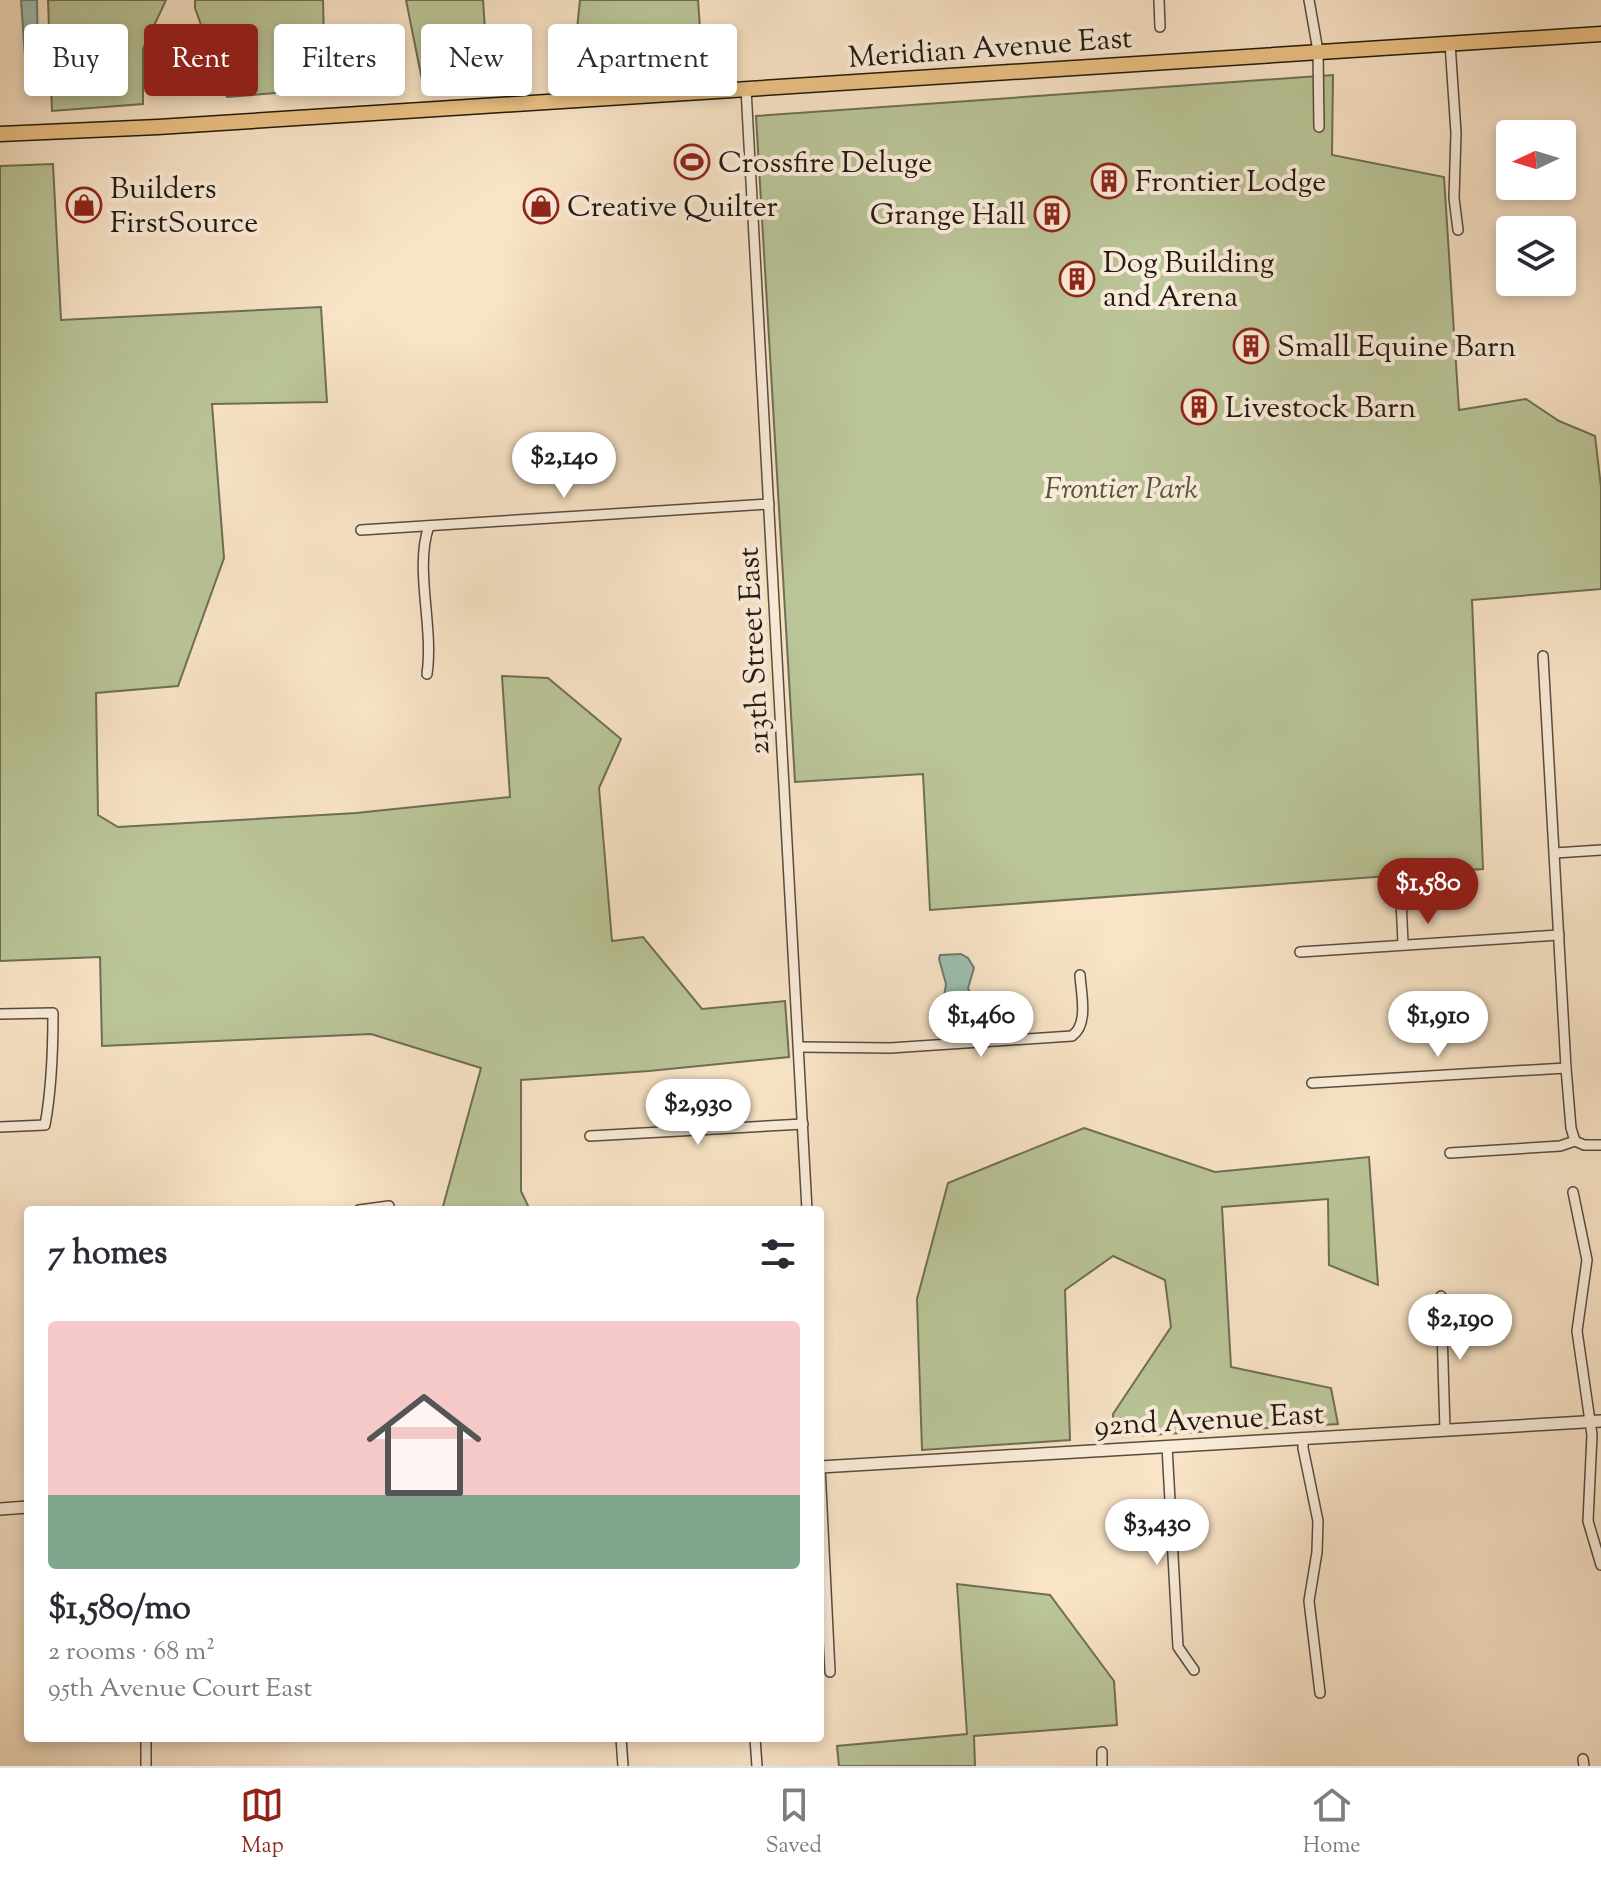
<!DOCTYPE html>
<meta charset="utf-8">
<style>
:root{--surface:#fff;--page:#f7f7f7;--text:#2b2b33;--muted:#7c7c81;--line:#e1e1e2;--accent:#8f2418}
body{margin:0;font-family:"Sorts Mill Goudy",serif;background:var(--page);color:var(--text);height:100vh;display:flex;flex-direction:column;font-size:30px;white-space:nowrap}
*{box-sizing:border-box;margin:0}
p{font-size:26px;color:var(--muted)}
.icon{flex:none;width:44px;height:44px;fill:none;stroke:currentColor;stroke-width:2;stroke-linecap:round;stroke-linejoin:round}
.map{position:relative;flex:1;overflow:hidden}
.drawer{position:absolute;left:24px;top:1206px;width:800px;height:536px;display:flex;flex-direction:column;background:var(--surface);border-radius:8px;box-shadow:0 4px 12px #0003}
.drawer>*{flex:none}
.guide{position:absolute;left:24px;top:24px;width:800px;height:72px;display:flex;gap:16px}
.needle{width:52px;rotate:266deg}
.tools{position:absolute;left:1496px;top:120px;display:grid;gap:16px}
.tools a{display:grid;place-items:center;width:80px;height:80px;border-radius:8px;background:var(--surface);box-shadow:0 4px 12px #0003;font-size:40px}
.price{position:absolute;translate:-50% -68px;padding:0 18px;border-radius:28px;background:#fff;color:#222;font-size:26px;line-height:52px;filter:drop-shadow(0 2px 4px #0008)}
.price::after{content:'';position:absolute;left:50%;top:48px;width:24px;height:18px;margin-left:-12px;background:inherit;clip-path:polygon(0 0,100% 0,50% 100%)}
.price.active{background:var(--accent);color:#fff}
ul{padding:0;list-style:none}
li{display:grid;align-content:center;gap:16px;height:424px;padding:0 24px}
li span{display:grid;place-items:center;height:248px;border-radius:8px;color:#555}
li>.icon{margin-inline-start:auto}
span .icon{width:144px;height:144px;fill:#fffc;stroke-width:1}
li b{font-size:34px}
h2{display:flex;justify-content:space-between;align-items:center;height:96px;padding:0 24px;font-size:34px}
.chip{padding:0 28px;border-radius:8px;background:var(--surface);box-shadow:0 4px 12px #0003;font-size:28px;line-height:72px}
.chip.active{background:var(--accent);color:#fff}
.dock{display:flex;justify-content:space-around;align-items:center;height:112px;border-top:2px solid var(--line);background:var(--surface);font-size:22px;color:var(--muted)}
.dock a{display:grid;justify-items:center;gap:4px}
.dock .active{color:var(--accent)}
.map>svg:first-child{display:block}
</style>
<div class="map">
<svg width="1601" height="1766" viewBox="0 0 1601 1766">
<rect width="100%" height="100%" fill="#f9e4c7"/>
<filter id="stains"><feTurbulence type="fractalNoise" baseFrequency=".0025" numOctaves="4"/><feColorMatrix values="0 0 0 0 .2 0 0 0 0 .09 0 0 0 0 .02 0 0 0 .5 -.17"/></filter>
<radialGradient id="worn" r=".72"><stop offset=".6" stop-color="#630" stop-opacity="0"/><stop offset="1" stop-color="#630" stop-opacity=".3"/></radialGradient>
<g fill="#bac598" stroke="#6e6f54" stroke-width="2">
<path d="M 48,0 L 166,0 L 143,49 L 143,104 L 52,111 Z"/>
<path d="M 195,0 L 323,0 L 325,89 L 227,97 L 195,8 Z"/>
<path d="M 406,0 L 483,0 L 488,75 L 422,80 Z"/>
<path d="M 580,0 L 698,0 L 702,57 L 573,68 Z"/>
<path d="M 1333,75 L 1332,155 L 1444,177 L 1459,410 L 1526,399 L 1559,421 L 1595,436 L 1601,487 L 1601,589 L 1472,600 L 1483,869 L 930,910 L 923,774 L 795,782 L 756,116 Z"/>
<path d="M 53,164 L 61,320 L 321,307 L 327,402 L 212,404 L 224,558 L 178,686 L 96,693 L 98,815 L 118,827 L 356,813 L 510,797 L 502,676 L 548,678 L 621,739 L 599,788 L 612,941 L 643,937 L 702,1009 L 785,1001 L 789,1057 L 649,1071 L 521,1080 L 521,1191 L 530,1210 L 442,1210 L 481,1068 L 371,1034 L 102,1046 L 100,957 L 0,961 L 0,166 Z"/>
<path d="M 1084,1128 L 1215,1172 L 1369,1157 L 1378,1285 L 1329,1265 L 1328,1199 L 1222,1207 L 1231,1367 L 1331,1388 L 1338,1424 L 1114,1437 L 1113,1414 L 1171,1327 L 1165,1280 L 1113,1256 L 1065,1290 L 1070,1440 L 922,1450 L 917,1299 L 948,1183 Z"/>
<path d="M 957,1584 L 1050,1595 L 1114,1681 L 1117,1725 L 974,1736 L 975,1766 L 839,1766 L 837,1746 L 967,1734 Z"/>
</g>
<g fill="#9ebfb1" stroke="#6c7d71" stroke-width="2">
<path d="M 21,0 L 37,0 L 38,56 L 33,59 L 25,56 Z"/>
<path d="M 961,954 L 968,958 L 974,968 L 968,988 L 973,1000 L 965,1015 L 949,1022 L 941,1015 L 946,984 L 939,959 L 940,955 Z"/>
</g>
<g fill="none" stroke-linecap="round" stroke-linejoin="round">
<g stroke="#574c3e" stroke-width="12">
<g id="minor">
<path d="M 1159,0 L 1160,27"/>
<path d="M 1309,0 L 1318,51 L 1319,127"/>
<path d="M 1450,43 L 1456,133 L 1454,198 L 1458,230"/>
<path d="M 746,89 L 807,1210"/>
<path d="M 361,530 L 769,504"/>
<path d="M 1543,656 L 1566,1068 L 1571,1128 L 1575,1141"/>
<path d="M 427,674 C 434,626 414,568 429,526"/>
<path d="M 1555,853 L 1601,850"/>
<path d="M 1400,879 L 1403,943"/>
<path d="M 1300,952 L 1559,935"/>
<path d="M 0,1014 L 53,1013 C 53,1051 52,1087 45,1125 L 0,1127"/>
<path d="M 799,1047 L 890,1048 L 1072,1036 C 1089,1024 1081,994 1080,975"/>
<path d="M 1312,1083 L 1566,1068"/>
<path d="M 590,1136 L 803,1124"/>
<path d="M 1450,1153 L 1560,1146 L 1575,1141 L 1584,1145 L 1601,1145"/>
<path d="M 1573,1192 L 1587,1260 L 1577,1331 L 1592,1435 L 1588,1521 L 1601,1565"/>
<path d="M 359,1210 L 389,1206"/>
<path d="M 1441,1296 L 1445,1430"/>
<path d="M 1303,1438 L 1303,1448 L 1318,1521 L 1317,1552 L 1309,1601 L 1320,1693"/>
<path d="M 1167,1446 L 1178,1647 L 1194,1670"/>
<path d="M 820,1467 L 830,1672"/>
<path d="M 146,1738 L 146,1766"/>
<path d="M 621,1738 L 623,1766"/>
<path d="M 755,1738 L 757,1766"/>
<path d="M 1102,1752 L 1102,1766"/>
<path d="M 1583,1759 L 1584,1766"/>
</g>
</g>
<g stroke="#574c3e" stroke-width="14">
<g id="tertiary">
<path d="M 820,1467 L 1601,1421"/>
<path d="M 0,1509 L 28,1507"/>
</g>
</g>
<g stroke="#211910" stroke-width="17">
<path id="primary" d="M 0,134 L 158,127 L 1601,34"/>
</g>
<use href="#minor" stroke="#fbeddb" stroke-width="9"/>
<use href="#tertiary" stroke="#fbeddb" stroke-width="11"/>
<use href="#primary" stroke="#ecc284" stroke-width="14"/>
</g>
<defs>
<g id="stadium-ring" transform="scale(1.8)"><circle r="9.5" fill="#fbeddb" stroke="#8f2418" stroke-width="1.5"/><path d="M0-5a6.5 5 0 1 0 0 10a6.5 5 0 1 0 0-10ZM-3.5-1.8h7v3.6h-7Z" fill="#8f2418"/></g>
<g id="building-ring" transform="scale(1.8)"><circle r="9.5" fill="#fbeddb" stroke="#8f2418" stroke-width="1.5"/><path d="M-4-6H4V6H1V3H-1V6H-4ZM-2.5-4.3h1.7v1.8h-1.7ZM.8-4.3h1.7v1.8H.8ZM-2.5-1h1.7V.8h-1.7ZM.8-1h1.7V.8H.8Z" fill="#8f2418"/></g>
<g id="shop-ring" transform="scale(1.8)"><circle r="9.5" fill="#fbeddb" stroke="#8f2418" stroke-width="1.5"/><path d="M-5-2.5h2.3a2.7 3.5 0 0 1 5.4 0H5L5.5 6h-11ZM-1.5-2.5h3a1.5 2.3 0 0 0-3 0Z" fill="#8f2418"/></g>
</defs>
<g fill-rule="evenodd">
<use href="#stadium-ring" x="692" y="162"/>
<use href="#building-ring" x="1109" y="181"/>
<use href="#shop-ring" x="84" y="205"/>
<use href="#shop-ring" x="541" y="206"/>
<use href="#building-ring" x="1052" y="214"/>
<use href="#building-ring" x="1077" y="279"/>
<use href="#building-ring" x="1251" y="346"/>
<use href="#building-ring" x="1199" y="407"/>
</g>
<g text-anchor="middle" stroke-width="8" stroke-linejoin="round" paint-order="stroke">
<g font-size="30" fill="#211910" stroke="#fbeddb">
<text transform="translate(990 47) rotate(-4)" y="10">Meridian Avenue East</text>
<text transform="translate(753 651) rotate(-93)" y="10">213th Street East</text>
<text transform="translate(1209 1419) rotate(-3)" y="10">92nd Avenue East</text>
</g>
<g font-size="30" fill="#211910" stroke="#fbeddb" text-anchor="start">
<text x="718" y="172">Crossfire Deluge</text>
<text x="1135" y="191">Frontier Lodge</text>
<text x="110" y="198">Builders<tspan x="110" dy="34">FirstSource</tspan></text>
<text x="567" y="216">Creative Quilter</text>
<text x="1026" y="224" text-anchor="end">Grange Hall</text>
<text x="1103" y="272">Dog Building<tspan x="1103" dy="34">and Arena</tspan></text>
<text x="1277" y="356">Small Equine Barn</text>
<text x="1225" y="417">Livestock Barn</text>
</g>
<g font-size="30" font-style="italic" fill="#575540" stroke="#fbeddb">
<text x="1121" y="498">Frontier Park</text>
</g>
</g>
<rect width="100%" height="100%" filter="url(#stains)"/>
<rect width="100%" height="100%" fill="url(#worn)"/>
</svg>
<div class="tools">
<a><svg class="needle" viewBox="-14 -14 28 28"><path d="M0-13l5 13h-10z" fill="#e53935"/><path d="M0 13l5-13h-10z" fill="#7c7c81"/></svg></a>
<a><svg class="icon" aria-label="layers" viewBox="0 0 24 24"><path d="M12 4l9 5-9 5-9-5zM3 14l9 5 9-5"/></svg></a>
</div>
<b class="price" style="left:564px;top:500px">$2,140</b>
<b class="price active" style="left:1428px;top:926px">$1,580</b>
<b class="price" style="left:981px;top:1059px">$1,460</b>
<b class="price" style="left:1438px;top:1059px">$1,910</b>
<b class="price" style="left:698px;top:1147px">$2,930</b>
<b class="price" style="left:1460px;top:1362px">$2,190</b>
<b class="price" style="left:1157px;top:1567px">$3,430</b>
<div class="guide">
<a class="chip">Buy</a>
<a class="chip active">Rent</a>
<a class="chip">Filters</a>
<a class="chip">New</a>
<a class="chip">Apartment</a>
</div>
<section class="drawer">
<h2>7 homes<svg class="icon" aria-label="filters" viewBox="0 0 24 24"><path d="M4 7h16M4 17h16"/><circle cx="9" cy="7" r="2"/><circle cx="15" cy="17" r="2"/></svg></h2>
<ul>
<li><span style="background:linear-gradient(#f6c9c9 70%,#7fa58c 0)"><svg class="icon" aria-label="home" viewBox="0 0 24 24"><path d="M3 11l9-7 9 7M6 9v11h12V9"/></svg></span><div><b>$1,580/mo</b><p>2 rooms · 68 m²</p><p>95th Avenue Court East</p></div></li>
</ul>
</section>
</div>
<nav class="dock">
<a class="active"><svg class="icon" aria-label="map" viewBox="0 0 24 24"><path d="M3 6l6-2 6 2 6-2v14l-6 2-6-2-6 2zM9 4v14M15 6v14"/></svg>Map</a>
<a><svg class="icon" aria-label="saved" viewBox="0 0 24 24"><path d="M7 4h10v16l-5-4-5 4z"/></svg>Saved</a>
<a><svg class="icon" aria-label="home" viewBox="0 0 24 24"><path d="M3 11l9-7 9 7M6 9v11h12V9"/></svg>Home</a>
</nav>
